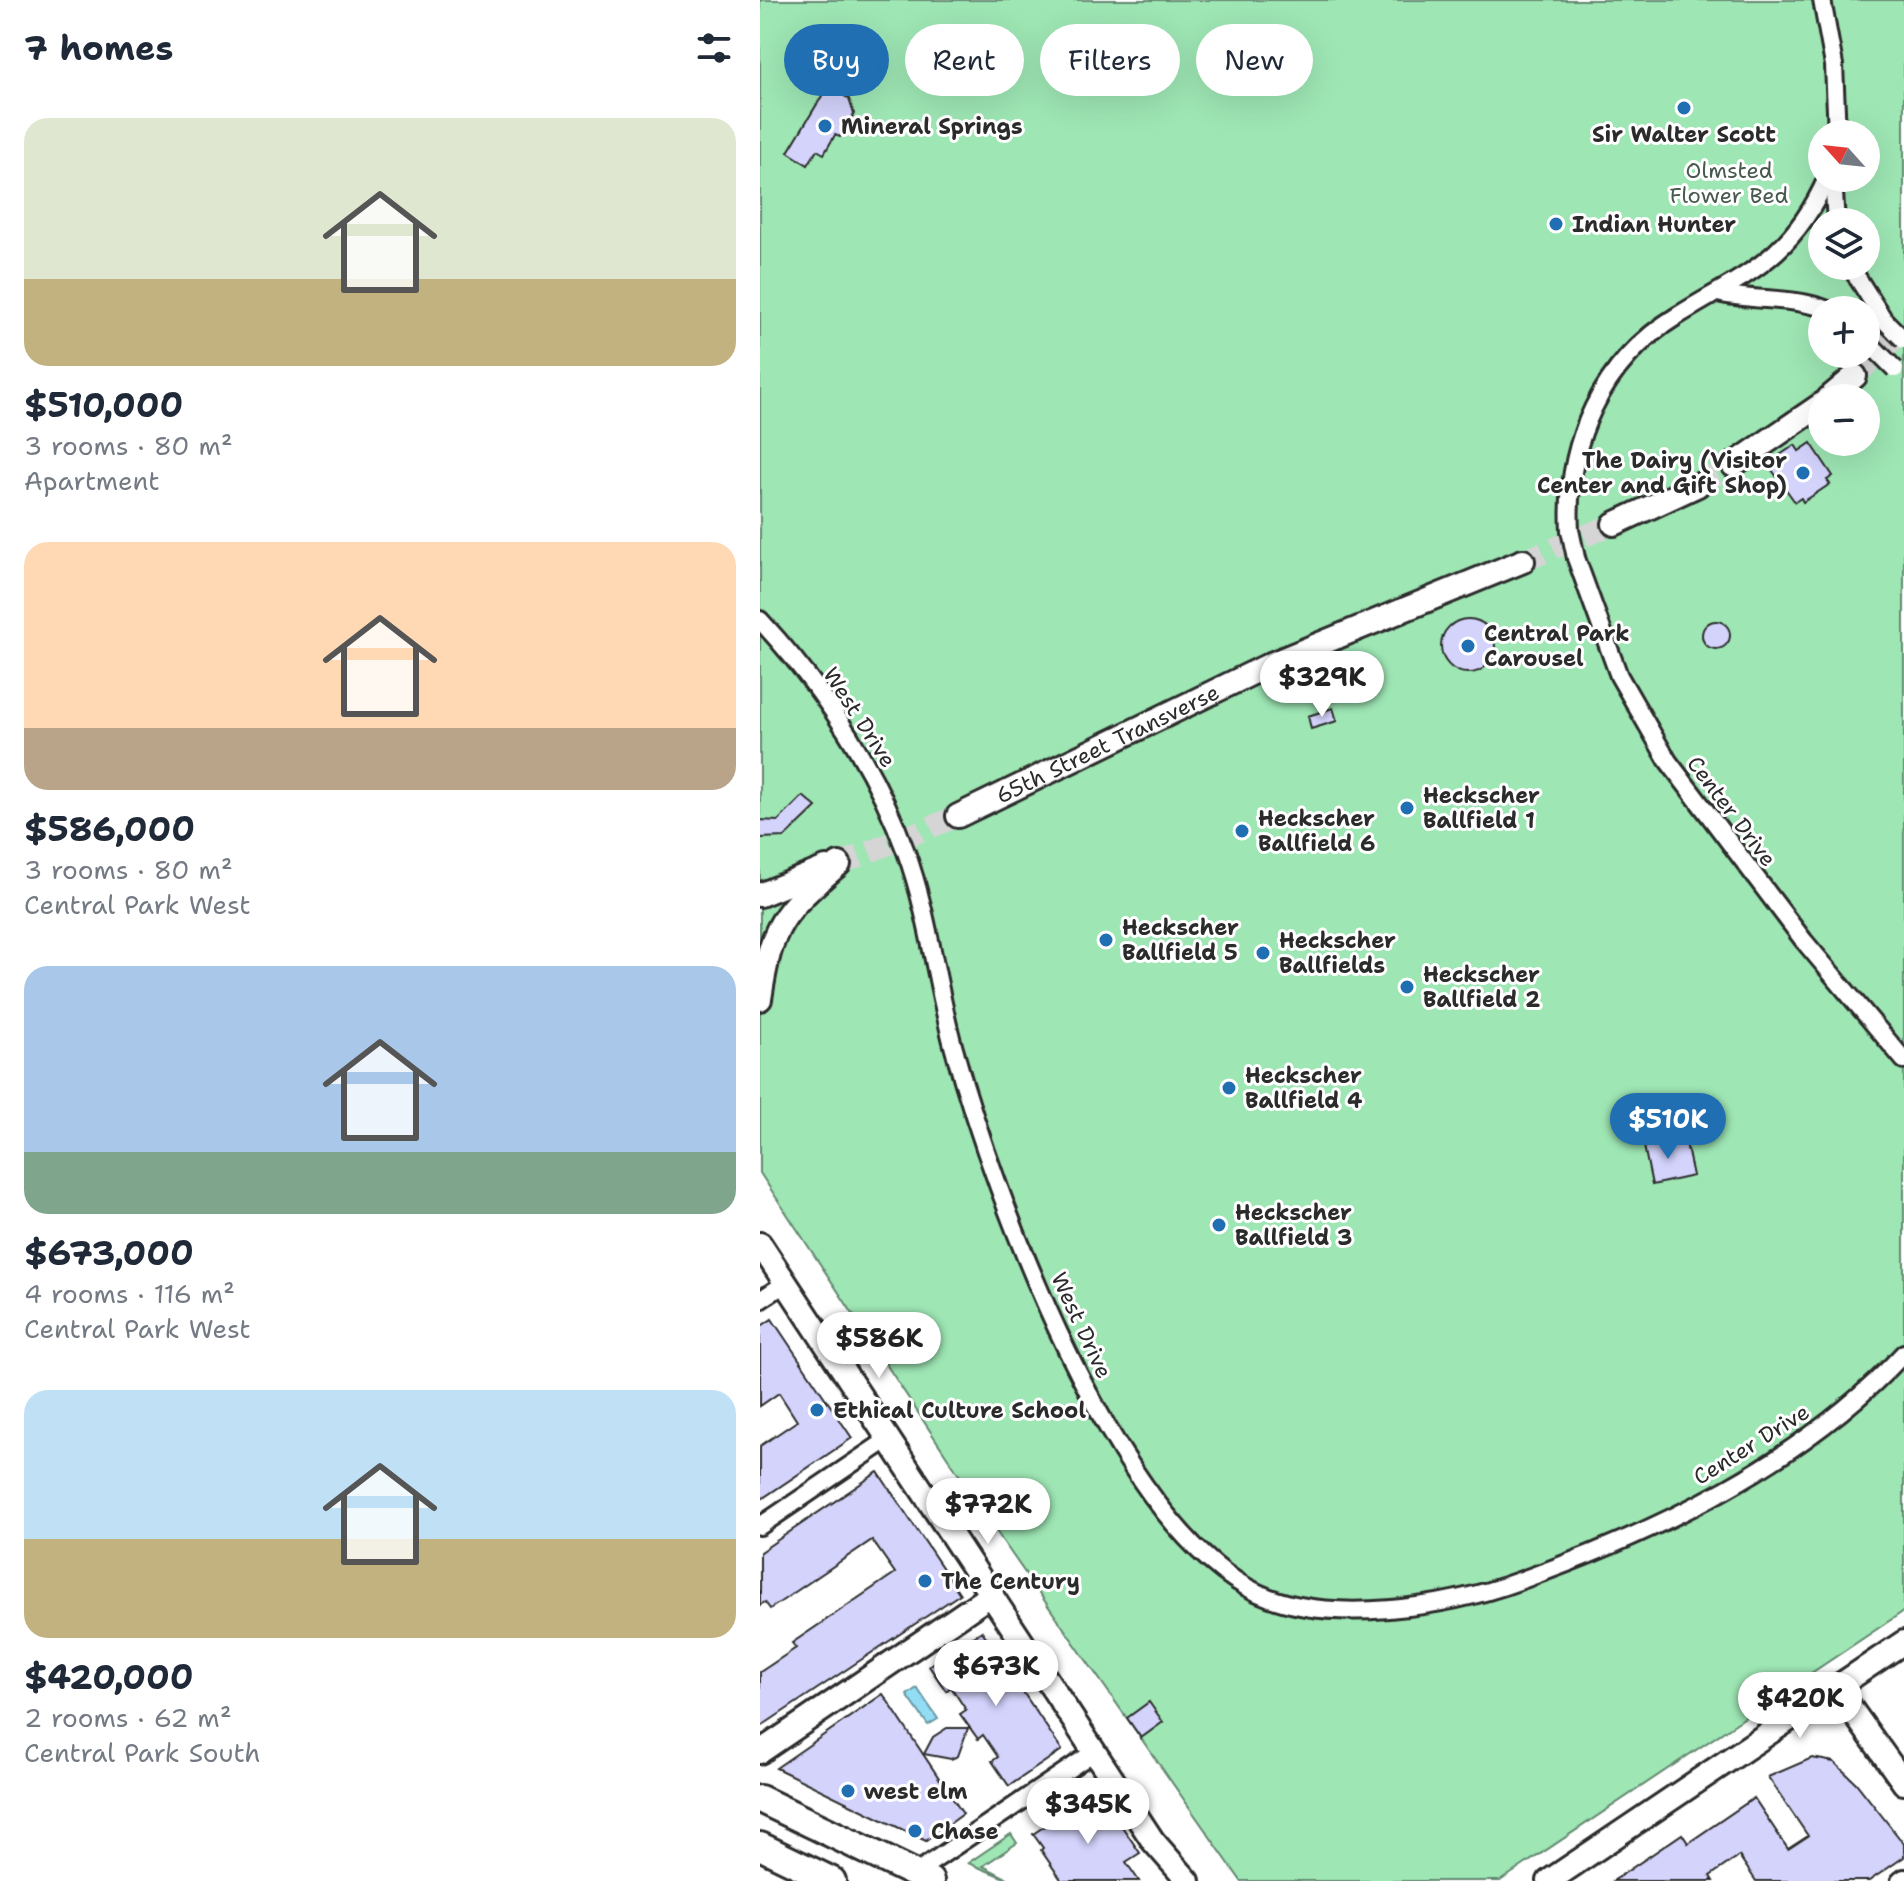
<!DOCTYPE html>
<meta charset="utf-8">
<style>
:root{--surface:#fff;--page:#f2f2f3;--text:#1f2937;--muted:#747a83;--accent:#1f6fb2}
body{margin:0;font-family:"Shantell Sans",sans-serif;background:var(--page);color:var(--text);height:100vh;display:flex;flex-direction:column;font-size:30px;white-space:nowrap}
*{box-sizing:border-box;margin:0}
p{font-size:26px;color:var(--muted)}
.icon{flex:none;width:44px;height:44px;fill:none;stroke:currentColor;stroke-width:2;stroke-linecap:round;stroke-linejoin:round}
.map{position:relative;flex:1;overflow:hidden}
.details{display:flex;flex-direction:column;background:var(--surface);width:760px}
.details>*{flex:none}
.top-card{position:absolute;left:24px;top:24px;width:760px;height:72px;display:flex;gap:16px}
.needle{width:52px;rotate:297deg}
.fabs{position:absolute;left:1048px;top:120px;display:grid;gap:16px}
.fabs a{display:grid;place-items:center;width:72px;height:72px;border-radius:50%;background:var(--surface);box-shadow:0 8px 32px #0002;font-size:40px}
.price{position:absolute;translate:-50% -68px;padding:0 18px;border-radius:28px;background:#fff;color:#222;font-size:26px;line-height:52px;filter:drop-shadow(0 2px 4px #0008)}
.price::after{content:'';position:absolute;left:50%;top:48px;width:24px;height:18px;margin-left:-12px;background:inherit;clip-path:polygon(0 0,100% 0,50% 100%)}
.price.on{background:var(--accent);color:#fff}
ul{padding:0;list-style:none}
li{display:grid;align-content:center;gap:16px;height:424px;padding:0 24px}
li span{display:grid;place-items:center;height:248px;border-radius:24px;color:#555}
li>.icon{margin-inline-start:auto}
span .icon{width:144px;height:144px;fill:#fffc;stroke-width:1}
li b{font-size:34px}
h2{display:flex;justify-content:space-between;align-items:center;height:96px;padding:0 24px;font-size:34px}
.pill{padding:0 28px;border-radius:36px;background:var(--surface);box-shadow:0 8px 32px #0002;font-size:28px;line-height:72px}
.pill.on{background:var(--accent);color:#fff}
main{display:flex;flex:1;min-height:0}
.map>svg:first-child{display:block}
</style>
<main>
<section class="details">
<h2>7 homes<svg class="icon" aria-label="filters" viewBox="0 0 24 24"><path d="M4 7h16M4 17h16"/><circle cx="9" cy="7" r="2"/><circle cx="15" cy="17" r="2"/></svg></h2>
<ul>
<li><span style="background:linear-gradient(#dfe7d0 65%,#c2b280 0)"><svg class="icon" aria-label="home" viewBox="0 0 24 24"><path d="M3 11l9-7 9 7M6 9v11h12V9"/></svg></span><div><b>$510,000</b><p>3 rooms · 80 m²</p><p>Apartment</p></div></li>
<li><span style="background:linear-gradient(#ffd9b3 75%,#b9a48a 0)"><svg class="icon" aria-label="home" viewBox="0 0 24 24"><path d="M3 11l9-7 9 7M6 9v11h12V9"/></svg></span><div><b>$586,000</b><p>3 rooms · 80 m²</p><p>Central Park West</p></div></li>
<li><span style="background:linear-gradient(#a9c7e8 75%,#7fa58c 0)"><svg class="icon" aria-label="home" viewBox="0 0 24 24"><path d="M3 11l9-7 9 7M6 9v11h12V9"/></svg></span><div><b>$673,000</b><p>4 rooms · 116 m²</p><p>Central Park West</p></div></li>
<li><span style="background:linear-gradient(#bfe0f5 60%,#c2b280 0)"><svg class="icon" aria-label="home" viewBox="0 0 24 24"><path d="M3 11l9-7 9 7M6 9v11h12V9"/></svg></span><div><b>$420,000</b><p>2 rooms · 62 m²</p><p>Central Park South</p></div></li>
</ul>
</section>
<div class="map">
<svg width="1144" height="1881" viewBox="0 0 1144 1881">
<rect width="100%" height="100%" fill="#fff"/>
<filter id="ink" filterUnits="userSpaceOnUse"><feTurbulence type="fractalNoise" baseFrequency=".0125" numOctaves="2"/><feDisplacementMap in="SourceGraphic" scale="16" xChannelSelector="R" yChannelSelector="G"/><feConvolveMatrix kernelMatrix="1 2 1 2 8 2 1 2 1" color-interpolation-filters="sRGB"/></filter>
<g filter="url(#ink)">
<g fill="#9ee6b4" stroke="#648870" stroke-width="2" fill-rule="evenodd">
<path d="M 0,0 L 1144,0 L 1144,1611 L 740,1881 L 481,1881 L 242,1540 L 0,1173 ZM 1062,134 L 1106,134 L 1106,178 L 1062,178 ZM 1062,222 L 1106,222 L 1106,266 L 1062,266 ZM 1062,310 L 1106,310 L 1106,354 L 1062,354 ZM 1062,398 L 1106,398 L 1106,442 L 1062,442 Z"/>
<path d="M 251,1834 L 257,1843 L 223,1866 L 252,1881 L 208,1863 Z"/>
</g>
<path fill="#92ddf3" stroke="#6996a3" stroke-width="2" d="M 157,1688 L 178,1719 L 168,1725 L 147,1695 Z"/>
<g fill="#d3d3fc" stroke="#2b2b2b" stroke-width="2">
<path d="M 68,86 L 89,99 L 94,114 L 80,137 L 75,135 L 64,154 L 57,150 L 48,165 L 28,152 Z"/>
<path d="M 1051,443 L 1073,476 L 1067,480 L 1070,484 L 1043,502 L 1041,498 L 1035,502 L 1012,470 L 1019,465 L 1014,459 L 1035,445 L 1039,451 Z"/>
<circle cx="708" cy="646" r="27"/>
<circle cx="956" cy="635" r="14"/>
<path d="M 573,708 L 577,721 L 551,729 L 548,716 Z"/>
<path d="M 43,796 L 56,807 L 25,837 L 0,838 L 0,820 L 18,821 Z"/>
<path d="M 925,1138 L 933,1176 L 892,1185 L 884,1146 Z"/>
<path d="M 12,1319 L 92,1438 L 0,1500 L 0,1446 L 37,1421 L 19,1393 L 0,1406 L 0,1327 Z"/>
<path d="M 118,1472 L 200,1594 L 0,1727 L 0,1672 L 36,1648 L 32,1643 L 135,1573 L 112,1540 L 10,1609 L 5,1602 L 0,1605 L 0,1552 Z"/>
<path d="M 222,1631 L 302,1750 L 249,1786 L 232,1761 L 238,1757 L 223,1735 L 218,1739 L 200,1714 L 206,1710 L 191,1687 L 186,1691 L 169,1666 Z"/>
<path d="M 123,1694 L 203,1814 L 166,1841 L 16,1768 Z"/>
<path d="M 389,1702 L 403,1722 L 381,1738 L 367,1718 Z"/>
<path d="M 187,1728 L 208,1728 L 198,1756 L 191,1759 L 164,1754 L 173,1737 Z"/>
<path d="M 1052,1758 L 1074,1762 L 1096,1783 L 1144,1844 L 1144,1857 L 1109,1881 L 996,1881 L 979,1856 L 950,1876 L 953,1881 L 853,1881 L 922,1834 L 928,1843 L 994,1798 L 1028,1849 L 1048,1836 L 1008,1777 Z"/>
<path d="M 325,1799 L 336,1815 L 348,1806 L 380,1853 L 366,1862 L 379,1881 L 302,1881 L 281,1850 L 283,1848 L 273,1834 Z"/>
</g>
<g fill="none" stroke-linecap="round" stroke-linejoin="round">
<g stroke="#d5d5d5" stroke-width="22" stroke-dasharray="22 11" stroke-linecap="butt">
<path d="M 1095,376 L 1144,330"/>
<path d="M 938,485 L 973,465"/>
<path d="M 763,561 L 854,524"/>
<path d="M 79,864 L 198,816"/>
</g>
<g stroke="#2b2b2b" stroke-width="22">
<g id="street">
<path d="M 1062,0 L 1074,65 L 1077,134"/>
<path d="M 1073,178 L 1076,222"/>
<path d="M 1090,266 L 1124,320"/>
<path d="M 958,293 C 995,302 1033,296 1068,310"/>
<path d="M 810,530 C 805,443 842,362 917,316 C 987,273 1031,259 1067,178"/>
<path d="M 816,558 L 859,676 L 908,761 L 1044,941 L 1144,1060"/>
<path d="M 0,620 C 63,688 114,765 146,852 C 169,915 176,984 194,1049 C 235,1196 354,1526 498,1593 C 569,1626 688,1607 759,1581 C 897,1532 1043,1462 1144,1353"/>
<path d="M 0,1300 L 26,1283"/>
<path d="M 0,1526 L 130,1438"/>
<path d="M 151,1876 L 334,1752"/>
<path d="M 1140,1881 L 1144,1878"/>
</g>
</g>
<g stroke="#2b2b2b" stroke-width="28">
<g id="secondary">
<path d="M 1069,398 L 1095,376"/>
<path d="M 973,465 L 1062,404"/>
<path d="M 854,524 L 938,485"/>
<path id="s1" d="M 198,816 L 511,664 L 763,561"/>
<path d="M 0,895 L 66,868"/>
<path d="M 0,999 C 11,925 22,912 79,864"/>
<path d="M 0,1244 L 393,1841 L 428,1881"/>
<path d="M 1076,1688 L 1144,1783"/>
<path d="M 0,1752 L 232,1594"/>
<path d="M 789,1881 L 1144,1642"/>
</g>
</g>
<g stroke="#2b2b2b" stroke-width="32">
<g id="primary">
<path d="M 0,1799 L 170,1881"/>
<path d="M 0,1846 L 72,1881"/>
</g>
</g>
<use href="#street" stroke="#fff" stroke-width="16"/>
<use href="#secondary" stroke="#fff" stroke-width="22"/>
<use href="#primary" stroke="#fff" stroke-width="26"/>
<g stroke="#2b2b2b" stroke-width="22" stroke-linecap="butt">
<g id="street-bridge">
<path d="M 1124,320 L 1144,340"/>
<path d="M 1106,340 L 1135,369"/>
<path d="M 810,530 L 816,558"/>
</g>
</g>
<use href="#street-bridge" stroke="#fff" stroke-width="16"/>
</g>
</g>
<g fill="#1f6fb2" stroke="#fff" stroke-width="3">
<circle cx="924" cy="108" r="8"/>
<circle cx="65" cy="126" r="8"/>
<circle cx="796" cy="224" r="8"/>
<circle cx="1043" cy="473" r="8"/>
<circle cx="708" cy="646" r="8"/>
<circle cx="647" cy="808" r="8"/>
<circle cx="482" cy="831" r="8"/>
<circle cx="346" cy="940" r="8"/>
<circle cx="503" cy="953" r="8"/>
<circle cx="647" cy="987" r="8"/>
<circle cx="469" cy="1088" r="8"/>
<circle cx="459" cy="1225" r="8"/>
<circle cx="57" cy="1410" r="8"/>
<circle cx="165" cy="1581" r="8"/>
<circle cx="88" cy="1791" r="8"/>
<circle cx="155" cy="1831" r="8"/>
</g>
<g text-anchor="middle" stroke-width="6" stroke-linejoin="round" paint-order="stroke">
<g font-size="22" font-weight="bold" fill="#2b2b2b" stroke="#fff" text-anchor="start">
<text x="81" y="134">Mineral Springs</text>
<text x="924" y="142" text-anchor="middle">Sir Walter Scott</text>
<text x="812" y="232">Indian Hunter</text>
<text x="1027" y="468" text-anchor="end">The Dairy (Visitor<tspan x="1027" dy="25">Center and Gift Shop)</tspan></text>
<text x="724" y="641">Central Park<tspan x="724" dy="25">Carousel</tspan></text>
<text x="663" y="803">Heckscher<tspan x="663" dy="25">Ballfield 1</tspan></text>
<text x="498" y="826">Heckscher<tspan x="498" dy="25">Ballfield 6</tspan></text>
<text x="362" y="935">Heckscher<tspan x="362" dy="25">Ballfield 5</tspan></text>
<text x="519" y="948">Heckscher<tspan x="519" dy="25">Ballfields</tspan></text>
<text x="663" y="982">Heckscher<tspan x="663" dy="25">Ballfield 2</tspan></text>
<text x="485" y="1083">Heckscher<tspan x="485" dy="25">Ballfield 4</tspan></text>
<text x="475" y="1220">Heckscher<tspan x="475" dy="25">Ballfield 3</tspan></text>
<text x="73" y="1418">Ethical Culture School</text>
<text x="181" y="1589">The Century</text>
<text x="104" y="1799">west elm</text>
<text x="171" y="1839">Chase</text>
</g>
<g font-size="22" fill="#485a4d" stroke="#fff">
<text x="969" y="178">Olmsted<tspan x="969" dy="25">Flower Bed</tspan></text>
</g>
<g font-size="22" fill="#2b2b2b" stroke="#fff">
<text transform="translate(100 717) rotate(57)" y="8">West Drive</text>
<text dy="8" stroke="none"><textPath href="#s1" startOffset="166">65th Street Transverse</textPath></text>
<text transform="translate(972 811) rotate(53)" y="8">Center Drive</text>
<text transform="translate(322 1325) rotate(65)" y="8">West Drive</text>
<text transform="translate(991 1444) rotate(-32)" y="8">Center Drive</text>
</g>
</g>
</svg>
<div class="fabs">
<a><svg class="needle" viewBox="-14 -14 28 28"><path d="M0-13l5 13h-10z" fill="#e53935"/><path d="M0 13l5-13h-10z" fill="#747a83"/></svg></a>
<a><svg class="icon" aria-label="layers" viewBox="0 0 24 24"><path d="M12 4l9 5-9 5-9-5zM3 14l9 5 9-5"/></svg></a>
<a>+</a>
<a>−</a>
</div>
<b class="price" style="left:562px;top:719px">$329K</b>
<b class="price on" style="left:908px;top:1161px">$510K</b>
<b class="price" style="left:119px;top:1380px">$586K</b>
<b class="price" style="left:228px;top:1546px">$772K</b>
<b class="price" style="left:236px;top:1708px">$673K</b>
<b class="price" style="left:1040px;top:1740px">$420K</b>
<b class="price" style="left:328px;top:1846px">$345K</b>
<div class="top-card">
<a class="pill on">Buy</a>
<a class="pill">Rent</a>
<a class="pill">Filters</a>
<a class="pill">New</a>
</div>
</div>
</main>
